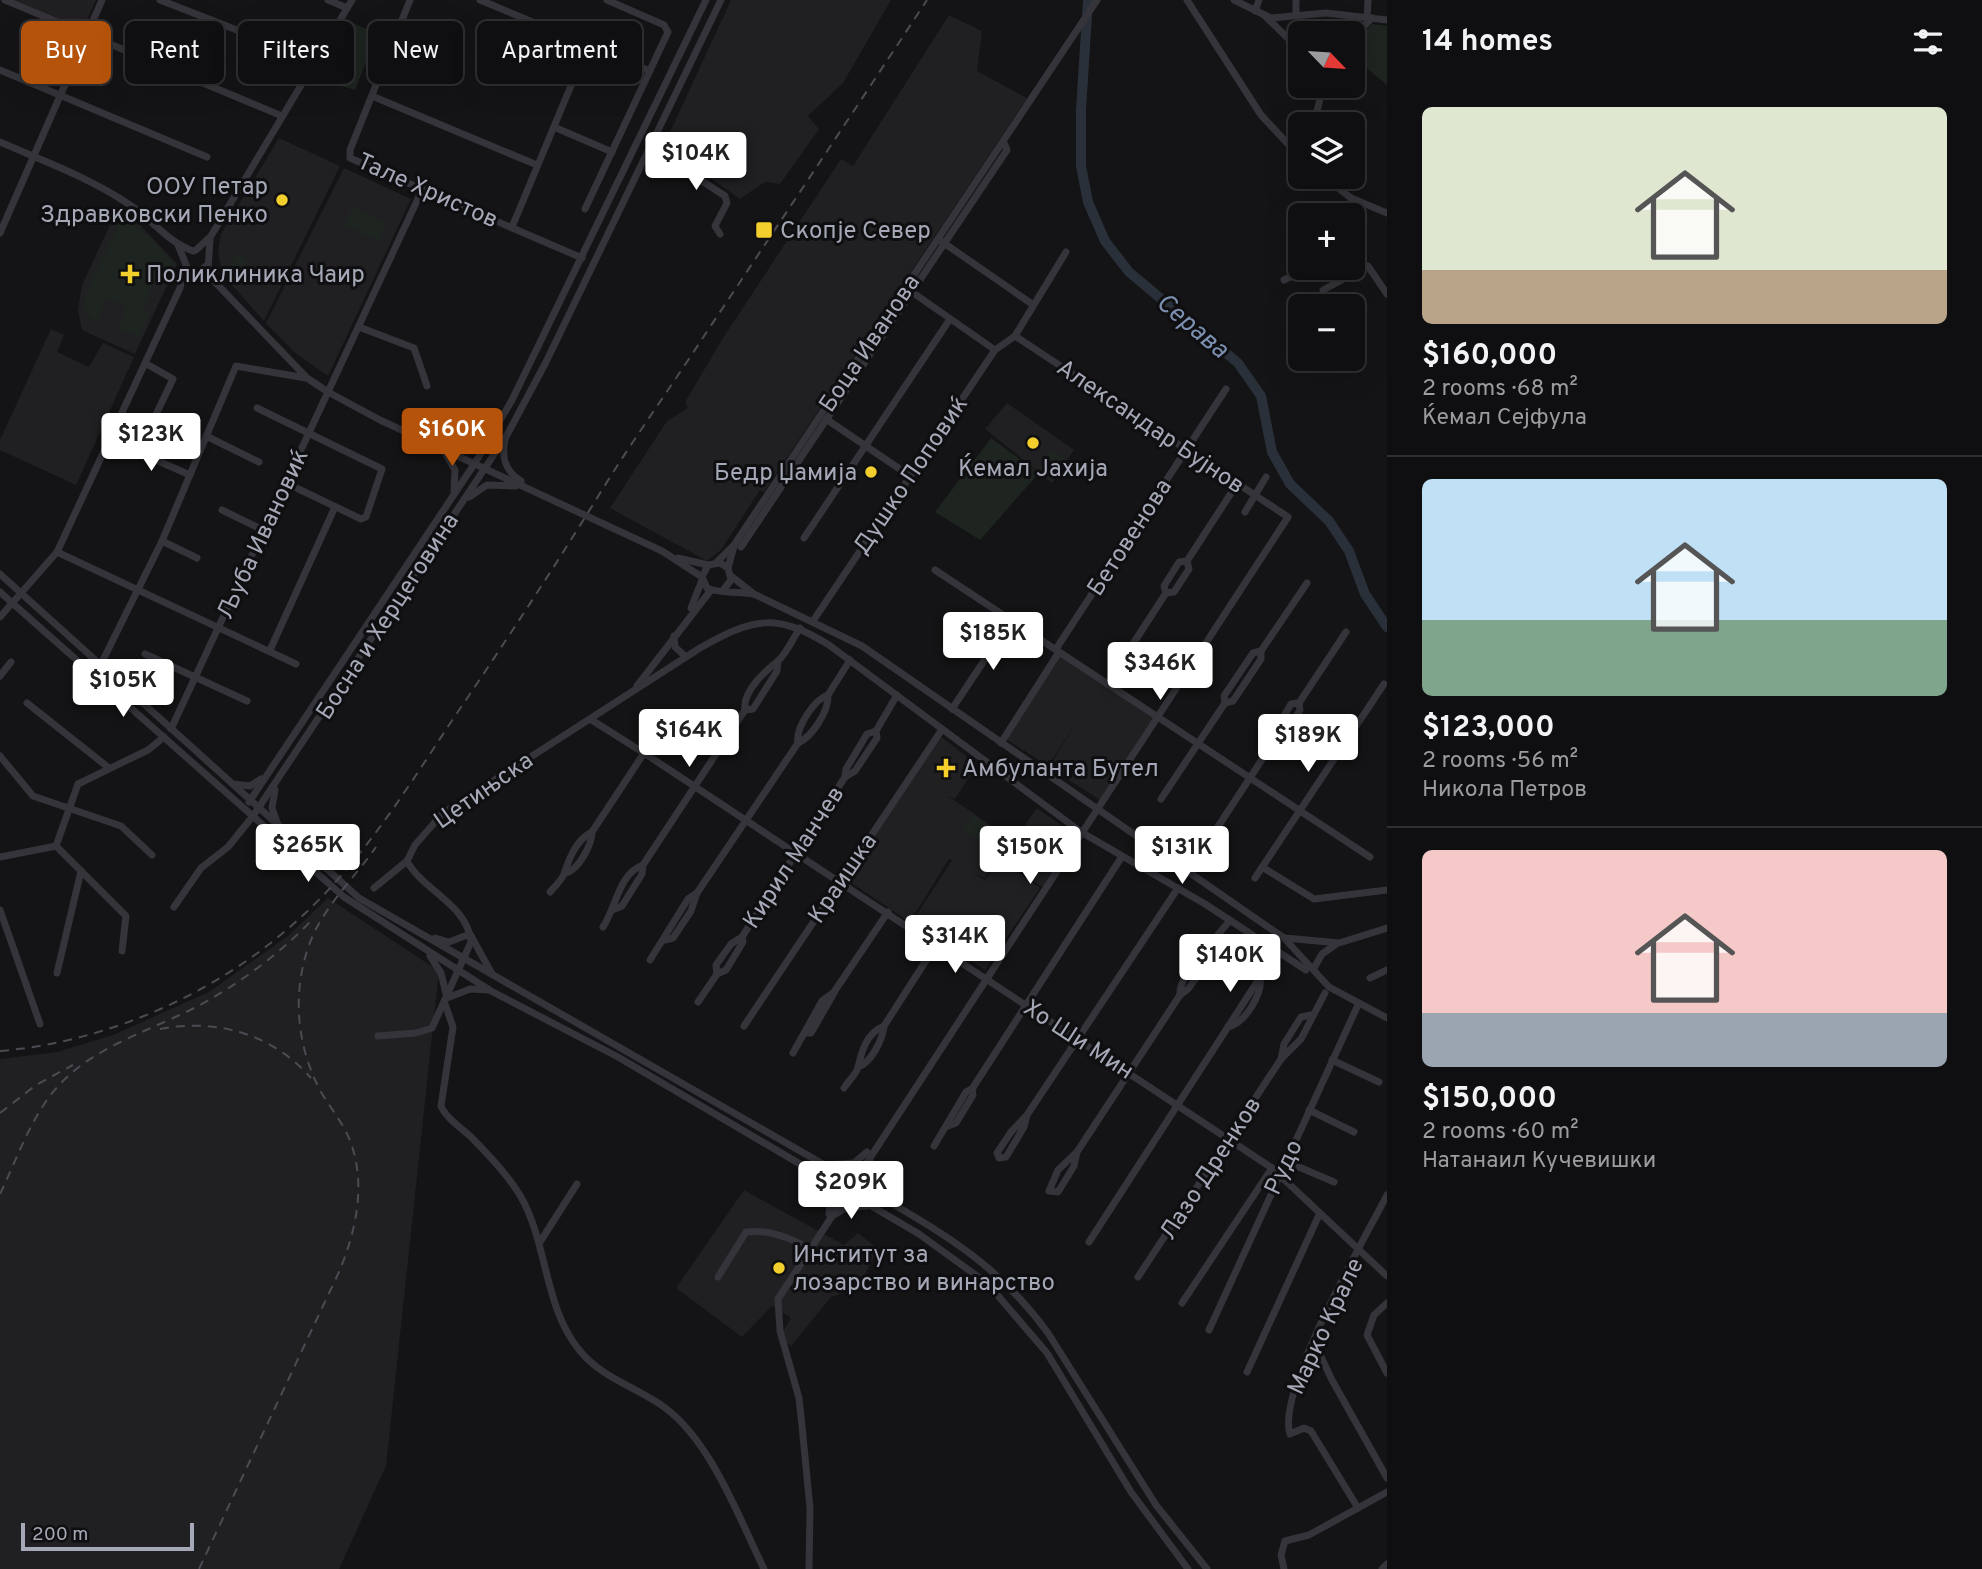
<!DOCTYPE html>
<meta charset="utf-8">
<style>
:root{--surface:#0f0e10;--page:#181719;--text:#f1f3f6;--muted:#9b9c9f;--line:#2f2e30;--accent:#b45309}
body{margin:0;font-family:Overpass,sans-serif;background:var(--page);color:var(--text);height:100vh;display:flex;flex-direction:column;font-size:26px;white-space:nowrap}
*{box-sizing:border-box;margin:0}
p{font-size:23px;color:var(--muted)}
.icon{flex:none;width:38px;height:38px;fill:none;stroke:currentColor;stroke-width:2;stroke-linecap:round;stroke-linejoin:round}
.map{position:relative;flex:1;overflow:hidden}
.details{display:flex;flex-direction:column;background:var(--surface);width:595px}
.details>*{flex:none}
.top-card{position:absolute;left:21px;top:21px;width:665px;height:63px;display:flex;gap:14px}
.needle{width:46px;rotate:115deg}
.fabs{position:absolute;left:1288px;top:21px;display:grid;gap:14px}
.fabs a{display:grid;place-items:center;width:77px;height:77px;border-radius:10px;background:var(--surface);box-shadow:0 7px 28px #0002,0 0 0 2px var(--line);font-size:35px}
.scale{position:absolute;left:21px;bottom:18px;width:173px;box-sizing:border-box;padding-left:7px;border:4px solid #a5a8b6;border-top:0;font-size:19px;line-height:24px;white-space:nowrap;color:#a5a8b6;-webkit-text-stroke:5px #0f0e10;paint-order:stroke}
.price{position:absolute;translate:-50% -60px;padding:0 16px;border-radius:7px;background:#fff;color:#222;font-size:23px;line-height:46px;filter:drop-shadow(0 2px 4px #0008)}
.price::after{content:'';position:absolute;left:50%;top:42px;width:21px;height:16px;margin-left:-10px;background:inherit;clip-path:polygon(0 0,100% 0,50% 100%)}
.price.on{background:var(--accent);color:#fff}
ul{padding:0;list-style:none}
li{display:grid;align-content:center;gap:14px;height:371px;padding:0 35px}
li+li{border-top:2px solid var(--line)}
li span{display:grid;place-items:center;height:217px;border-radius:10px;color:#555}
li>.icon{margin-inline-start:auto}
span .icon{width:126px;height:126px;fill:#fffc;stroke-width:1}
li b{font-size:30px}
h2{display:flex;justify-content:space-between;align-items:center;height:84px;padding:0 35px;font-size:30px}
.tag{padding:0 24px;border-radius:10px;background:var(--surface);box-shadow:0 7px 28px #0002,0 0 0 2px var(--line);font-size:24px;line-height:63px}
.tag.on{background:var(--accent);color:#fff}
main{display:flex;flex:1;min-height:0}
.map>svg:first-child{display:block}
</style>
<main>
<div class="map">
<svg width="1387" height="1569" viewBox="0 0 1387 1569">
<rect width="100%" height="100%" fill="#141315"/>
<g fill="#201f22">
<path d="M 14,0 L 96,0 L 83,29 Z"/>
<path d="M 731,0 L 891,0 L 843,83 L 808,116 L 819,129 L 780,184 L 765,182 L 740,199 L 664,145 Z"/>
<path d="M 949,15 L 982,31 L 977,71 L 1027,98 L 764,492 L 760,490 L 721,550 L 707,561 L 610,508 L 667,421 L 688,408 L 685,402 L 723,338 L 841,159 L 853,166 Z"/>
<path d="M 279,138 L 340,166 L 264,321 L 222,274 L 218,250 L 221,234 Z"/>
<path d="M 344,168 L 411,199 L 328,376 L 294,352 L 266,323 Z"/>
<path d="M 117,210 L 140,225 L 177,264 L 135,354 L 82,330 L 78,310 L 82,285 Z"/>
<path d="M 51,329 L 64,335 L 57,352 L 89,367 L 103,343 L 134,357 L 76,485 L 0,450 L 0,440 Z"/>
<path d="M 1007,403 L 1074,450 L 1052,483 L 985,429 Z"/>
<path d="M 1060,655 L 1154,716 L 1100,800 L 1049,767 L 1076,723 L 1048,766 L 1006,739 Z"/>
<path d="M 939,735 L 977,765 L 955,799 L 948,796 L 1011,839 L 985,878 L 973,873 L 985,880 L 999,859 L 1040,888 L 985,970 L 912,922 L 952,860 L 949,859 L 910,922 L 844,878 Z"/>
<path d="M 1037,808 L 1076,836 L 1043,888 L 1001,858 Z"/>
<path d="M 328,898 L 439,971 L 386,1466 L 339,1569 L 0,1569 L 0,1059 L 57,1052 L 113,1035 L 209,992 L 289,935 Z"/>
<path d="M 744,1190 L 844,1245 L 858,1233 L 878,1249 L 858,1288 L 831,1297 L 791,1346 L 779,1338 L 791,1318 L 772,1306 L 742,1337 L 676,1288 Z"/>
</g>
<g fill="#1e2520">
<path d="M 351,22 L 377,34 L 355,90 L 316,79 Z"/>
<path d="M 1372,24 L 1387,26 L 1387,85 L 1353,57 L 1353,43 Z"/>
<path d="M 353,207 L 387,223 L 379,241 L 344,225 Z"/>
<path d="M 122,218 L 150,237 L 175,264 L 165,284 L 155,280 L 142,309 L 150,313 L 139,337 L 119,328 L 127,307 L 107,298 L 96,323 L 84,312 L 87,291 Z"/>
<path d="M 236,254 L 248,260 L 237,281 L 225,275 Z"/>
<path d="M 991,438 L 1039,473 L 980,540 L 935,512 Z"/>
<path d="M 1052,449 L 1066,459 L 1052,480 L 1037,470 Z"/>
<path d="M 973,815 L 1000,833 L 990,848 L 963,830 Z"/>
</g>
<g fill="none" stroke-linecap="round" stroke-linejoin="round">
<path stroke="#2a3039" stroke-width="10" d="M 1088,0 L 1081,110 L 1081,166 L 1088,202 L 1105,241 L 1129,272 L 1238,363 L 1261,396 L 1272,452 L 1290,484 L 1329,521 L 1349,551 L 1365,594 L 1387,627"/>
<g stroke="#34343a" stroke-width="7">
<path d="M 5,0 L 282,116"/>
<path d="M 160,0 L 301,55"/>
<path d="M 328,0 L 347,8"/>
<path d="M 410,0 L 350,150 L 350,158 L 582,258"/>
<path d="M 480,0 L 650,71"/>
<path d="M 1187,0 L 1261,115 L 1300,157"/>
<path d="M 1234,0 L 1271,18 L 1326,13 L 1387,20"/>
<path d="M 1296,0 L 1296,15"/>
<path d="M 1255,11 L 1259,0"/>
<path d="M 1265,16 L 1300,50"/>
<path d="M 1367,18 L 1368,0"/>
<path d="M 1353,37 L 1372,18"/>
<path d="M 0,70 L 207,157"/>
<path d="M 372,96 L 537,165"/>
<path d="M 1314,124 L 1323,86"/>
<path d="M 554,127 L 612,152"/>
<path d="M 0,142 C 43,161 88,177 127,203 C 150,217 167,242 193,251"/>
<path d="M 651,148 L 725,196 L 727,203 L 715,226 L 720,234"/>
<path d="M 1324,177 L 1351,198 L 1387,213"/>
<path d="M 1351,198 L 1352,215"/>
<path d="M 585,209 L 668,32 L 664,25 L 607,0"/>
<path d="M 512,227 L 588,45"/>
<path d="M 1353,232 L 1357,271"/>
<path d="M 0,233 L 102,0"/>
<path d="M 941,241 L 1032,304"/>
<path d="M 178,245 L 189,272 L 198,273 L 206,266"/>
<path d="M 196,250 L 211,236 L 352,0"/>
<path d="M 208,269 L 210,240"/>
<path d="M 198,273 L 215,282 L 307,378 L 328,392 L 380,420 L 662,551 L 702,577"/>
<path d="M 1284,280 L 1308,268"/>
<path d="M 1323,290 L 1368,266 L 1387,294"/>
<path d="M 912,292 L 995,350"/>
<path d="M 359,327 L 414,348 L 427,386"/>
<path d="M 257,408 L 382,469 L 366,517 L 361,519 L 286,483"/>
<path d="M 826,419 L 910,476"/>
<path d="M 206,436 L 259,462"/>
<path d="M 505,440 C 501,457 506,472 521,481"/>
<path d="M 124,446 L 190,475"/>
<path d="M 445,448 L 470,446 L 490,436"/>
<path d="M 444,451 L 455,470 L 454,491"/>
<path d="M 138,452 L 173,379 L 145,363"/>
<path d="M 469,497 L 487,485 L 516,486"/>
<path d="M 222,510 L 263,530"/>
<path d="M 1245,512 L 1266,477"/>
<path d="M 804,538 L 950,319"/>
<path d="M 162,541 L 197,558"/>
<path d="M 741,547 L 1007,150 L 1004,143"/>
<path d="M 57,552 L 296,664"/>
<path d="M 678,558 L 708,565"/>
<path d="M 716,563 L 734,545 L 1097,0"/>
<path d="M 728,568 L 734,546"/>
<path d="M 935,570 L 1370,857"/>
<path d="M 0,574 L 359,898 L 903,1210 C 963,1245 1006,1276 1048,1333 L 1156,1505 L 1207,1569"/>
<path d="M 731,576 L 754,594 L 862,646 L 1284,938 L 1329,987 L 1387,1018"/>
<path d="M 724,589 L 731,580 L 728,568 L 720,563 L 708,565 L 702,577 L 707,588 C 716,593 741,592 753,594"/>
<path d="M 0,592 L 344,897 L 491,991 L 618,1057 L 919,1234 L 988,1284 L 1047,1353 L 1131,1492 L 1188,1569"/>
<path d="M 1166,593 L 1164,586 L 1179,562 L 1187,561"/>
<path d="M 691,608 L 702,580"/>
<path d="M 0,617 L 57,552 L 180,288 L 185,268"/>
<path d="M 813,621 L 995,350 L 1015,336 L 1066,252"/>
<path d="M 674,636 L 675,647 L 686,657"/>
<path d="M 1056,649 L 1226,389"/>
<path d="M 270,650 L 335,507"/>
<path d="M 145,654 L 247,701"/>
<path d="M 101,664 L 162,541 L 236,366 L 306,378"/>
<path d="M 0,676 L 11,662"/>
<path d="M 1107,684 L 1166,593 L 1174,592 L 1189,569 L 1187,561 L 1237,484"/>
<path d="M 637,686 L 711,590"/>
<path d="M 27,703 L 109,768"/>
<path d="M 1225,703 L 1224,696 L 1253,653 L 1261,651"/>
<path d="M 952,709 L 1011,620"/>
<path d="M 745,710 L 753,709 L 777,671 L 778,661"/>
<path d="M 590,719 L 644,753"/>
<path d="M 171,729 L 422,190"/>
<path d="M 1278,735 L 1276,729 L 1291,704 L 1299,703"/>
<path d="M 798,743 C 812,737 829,711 828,695"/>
<path d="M 1001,743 L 1059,652"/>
<path d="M 0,756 L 33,796 L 121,826 L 152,855"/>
<path d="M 845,777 L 855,771 L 877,738 L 876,731"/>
<path d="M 233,784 L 250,786 L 261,779"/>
<path d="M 275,790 L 272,808 L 278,825"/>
<path d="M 1161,799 L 1225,703 L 1233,701 L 1261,659 L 1261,651 L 1307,583"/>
<path d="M 249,802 L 475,463 L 512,400 L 706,0"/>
<path d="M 56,846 L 78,784 L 148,750 L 164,737"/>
<path d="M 56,846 L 126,916 L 122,951"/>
<path d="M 1204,848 L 1278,735 L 1285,734 L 1300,710 L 1299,703 L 1346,632"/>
<path d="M 0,857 L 56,846"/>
<path d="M 1262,867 L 1314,899 L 1387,890"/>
<path d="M 565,873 C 578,871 592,845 592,832"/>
<path d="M 1255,878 L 1384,684"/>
<path d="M 374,888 L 407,861"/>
<path d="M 550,892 C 554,887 562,880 564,874 C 569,859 576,840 592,832 L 644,753 L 1272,1168 L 1387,1276"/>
<path d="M 174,907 L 201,868 L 228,847 L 253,816 L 507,435 L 546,362 L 721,0"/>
<path d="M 615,909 L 622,906 L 642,874 L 643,865"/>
<path d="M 0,910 L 40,1024"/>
<path d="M 603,927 C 616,908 619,873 643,865 L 745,710 C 742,692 765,671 778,661 C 787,653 793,638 800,628"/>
<path d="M 742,937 L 743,942 L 726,970 L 717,974 L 716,965 L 731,944 L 742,937 L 845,777 L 846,769 L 867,734 L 876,731 L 897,695"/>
<path d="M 435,938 L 449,942 L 470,934 L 492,974"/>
<path d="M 1285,938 L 1339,943 L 1387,928"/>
<path d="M 665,940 L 673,938 L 691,911 L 697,893"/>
<path d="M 430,956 L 441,973 L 447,998 L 470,989 L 489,990"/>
<path d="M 650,960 L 688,899 L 697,893 L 798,743 C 795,729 814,699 828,695 L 850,660"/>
<path d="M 1314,968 L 1322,954 L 1335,945"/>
<path d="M 57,973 L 81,871"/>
<path d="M 1370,978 L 1387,970"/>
<path d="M 1180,995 C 1178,974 1217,938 1230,920"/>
<path d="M 698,1002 L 717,974"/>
<path d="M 445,1004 L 453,1027 L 441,1106 C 446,1118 460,1127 470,1136 C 487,1153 509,1176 521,1197 C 548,1245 544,1308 580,1351 C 602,1378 636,1387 664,1407 C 711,1441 739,1518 764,1569"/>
<path d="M 744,1026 L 941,731"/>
<path d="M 1228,1027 C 1245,1023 1263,994 1260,977"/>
<path d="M 805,1033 L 811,1033 L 834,993"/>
<path d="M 378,1036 L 416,1033 L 432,1028 L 471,942 C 468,905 422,890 407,861 L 415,845 L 442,814 L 700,648 C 753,618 776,612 829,645 L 1081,832 L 1205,904 L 1306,970"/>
<path d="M 793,1053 L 822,1001 L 834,992 L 888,912"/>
<path d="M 1281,1059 L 1301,1039 L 1325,993"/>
<path d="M 1332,1060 L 1379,1082"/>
<path d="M 858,1067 C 871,1063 883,1039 884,1026"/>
<path d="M 844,1088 C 847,1083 856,1074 858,1068 C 861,1053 866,1033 884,1026 L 936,945"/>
<path d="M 1309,1110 L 1354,1132"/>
<path d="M 1027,1115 L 1024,1127 L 1006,1157 L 999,1158 L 997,1153 L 1011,1132 L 1027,1115 L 1178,888"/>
<path d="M 948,1126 L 956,1123 L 973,1095 L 972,1089"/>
<path d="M 934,1146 L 966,1092 L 972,1089 L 1121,858"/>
<path d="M 1077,1152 L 1074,1166 L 1058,1192 L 1049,1191 L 1058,1170 L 1077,1152 L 1180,995 L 1188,989 L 1210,959 L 1208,950"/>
<path d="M 870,1159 L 868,1176 L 876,1193"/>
<path d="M 1285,1161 L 1334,1182"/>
<path d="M 827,1165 L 854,1163 L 867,1152"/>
<path d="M 823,1178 L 830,1202 L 829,1214"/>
<path d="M 832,1216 L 846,1208 L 867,1206"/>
<path d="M 540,1242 L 577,1184"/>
<path d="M 1089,1242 L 1277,951"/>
<path d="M 718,1277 L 746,1232 C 775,1228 806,1245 829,1261"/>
<path d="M 1138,1277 L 1281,1059 L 1284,1044 L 1301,1017 L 1311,1015"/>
<path d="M 1182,1303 L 1272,1168"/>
<path d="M 1387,1303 L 1374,1315 L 1367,1335 L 1387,1373"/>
<path d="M 1209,1330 L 1358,1005"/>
<path d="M 1314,1342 L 1332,1380 L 1387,1478"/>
<path d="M 1247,1372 L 1319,1215"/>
<path d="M 1358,1508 L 1311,1431 L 1304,1428 L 1290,1434 C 1276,1391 1364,1240 1387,1195"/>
<path d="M 809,1569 L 810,1508 L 802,1426 L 799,1398 L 780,1331 L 778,1299 L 1288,517 L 1015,336"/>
<path d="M 1284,1569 L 1281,1555 L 1285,1541 L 1309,1535 L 1387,1492"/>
<path d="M 1382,1569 L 1387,1564"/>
</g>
<g stroke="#4b4c53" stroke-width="2" stroke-dasharray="9 7" stroke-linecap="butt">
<path d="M 160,1029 C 216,1018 273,1034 311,1078"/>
<path d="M 0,1051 C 105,1042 211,996 290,927 C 356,870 403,795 451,722 C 500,650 548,577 594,503 C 629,445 669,390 706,333 C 780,222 854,111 927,0"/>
<path d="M 0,1113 L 36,1085 L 73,1065"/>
<path d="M 0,1194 C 18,1157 32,1113 61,1083 C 97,1045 155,1029 200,1005 C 240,983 278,955 310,922"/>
<path d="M 199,1569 L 339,1272 C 356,1231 366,1186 351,1143 C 344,1124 331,1109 321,1092 C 297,1047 292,996 308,948 C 321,909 353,880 376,847"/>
</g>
</g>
<g fill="#f3cf2e" stroke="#0f0e10" stroke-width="2.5">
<circle cx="282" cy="200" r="7"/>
<rect x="755" y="221" width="18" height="18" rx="3.5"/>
<path d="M126.5 263.5h7v7h7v7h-7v7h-7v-7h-7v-7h7z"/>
<circle cx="1033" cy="443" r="7"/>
<circle cx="871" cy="472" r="7"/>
<path d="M942.5 757.5h7v7h7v7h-7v7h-7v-7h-7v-7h7z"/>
<circle cx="779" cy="1268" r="7"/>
</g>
<g text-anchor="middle" stroke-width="6" stroke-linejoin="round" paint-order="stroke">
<g font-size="24" fill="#a5a8b6" stroke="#0f0e10" text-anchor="start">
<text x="268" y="194" text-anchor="end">ООУ Петар<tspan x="268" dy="28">Здравковски Пенко</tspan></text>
<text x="780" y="238">Скопје Север</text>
<text x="146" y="282">Поликлиника Чаир</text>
<text x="1033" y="476" text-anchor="middle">Ќемал Јахија</text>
<text x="857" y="480" text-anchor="end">Бедр Џамија</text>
<text x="962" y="776">Амбуланта Бутел</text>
<text x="793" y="1262">Институт за<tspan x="793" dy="28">лозарство и винарство</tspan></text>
</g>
<g font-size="24" fill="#a5a8b6" stroke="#0f0e10">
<text transform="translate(428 190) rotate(24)" y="8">Тале Христов</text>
<text transform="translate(869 343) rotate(-56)" y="8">Боца Иванова</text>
<text transform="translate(1151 426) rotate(34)" y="8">Александар Бујнов</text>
<text transform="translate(910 475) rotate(-56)" y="8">Душко Поповиќ</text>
<text transform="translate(262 534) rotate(-65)" y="8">Љуба Ивановиќ</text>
<text transform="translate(1129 537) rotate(-57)" y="8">Бетовенова</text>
<text transform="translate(387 616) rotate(-57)" y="8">Босна и Херцеговина</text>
<text transform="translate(483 790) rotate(-35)" y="8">Цетињска</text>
<text transform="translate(793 857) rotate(-57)" y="8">Кирил Манчев</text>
<text transform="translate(842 878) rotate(-56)" y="8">Краишка</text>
<text transform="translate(1079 1039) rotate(33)" y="8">Хо Ши Мин</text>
<text transform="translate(1283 1167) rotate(-65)" y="8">Рудо</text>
<text transform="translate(1210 1168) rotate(-57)" y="8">Лазо Дренков</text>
<text transform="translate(1325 1326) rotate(-65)" y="8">Марко Крале</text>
</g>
<g font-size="26" font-style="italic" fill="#7b90b1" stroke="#0f0e10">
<text transform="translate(1193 325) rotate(40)" y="9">Серава</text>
</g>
</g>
</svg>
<div class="fabs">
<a><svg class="needle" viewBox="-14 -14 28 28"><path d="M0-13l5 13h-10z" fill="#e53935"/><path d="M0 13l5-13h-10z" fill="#9b9c9f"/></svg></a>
<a><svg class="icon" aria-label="layers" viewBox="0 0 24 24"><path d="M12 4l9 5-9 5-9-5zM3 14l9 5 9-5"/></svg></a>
<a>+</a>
<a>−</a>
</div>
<div class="scale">200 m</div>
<b class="price" style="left:696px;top:192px">$104K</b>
<b class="price on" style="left:452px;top:468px">$160K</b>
<b class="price" style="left:151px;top:473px">$123K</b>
<b class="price" style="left:993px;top:672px">$185K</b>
<b class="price" style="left:1160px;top:702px">$346K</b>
<b class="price" style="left:123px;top:719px">$105K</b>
<b class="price" style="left:689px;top:769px">$164K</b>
<b class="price" style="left:1308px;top:774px">$189K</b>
<b class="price" style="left:308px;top:884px">$265K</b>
<b class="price" style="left:1030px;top:886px">$150K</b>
<b class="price" style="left:1182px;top:886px">$131K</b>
<b class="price" style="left:955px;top:975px">$314K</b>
<b class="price" style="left:1230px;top:994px">$140K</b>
<b class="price" style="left:851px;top:1221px">$209K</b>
<div class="top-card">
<a class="tag on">Buy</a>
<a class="tag">Rent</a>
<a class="tag">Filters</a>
<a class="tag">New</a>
<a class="tag">Apartment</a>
</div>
</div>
<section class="details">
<h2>14 homes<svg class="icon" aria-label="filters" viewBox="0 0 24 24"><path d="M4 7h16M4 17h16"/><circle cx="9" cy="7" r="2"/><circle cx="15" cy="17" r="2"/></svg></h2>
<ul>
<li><span style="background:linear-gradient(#dfe7d0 75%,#b9a48a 0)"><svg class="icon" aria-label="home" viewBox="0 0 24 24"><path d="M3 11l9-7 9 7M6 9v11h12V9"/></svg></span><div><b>$160,000</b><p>2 rooms · 68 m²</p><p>Ќемал Сејфула</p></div></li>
<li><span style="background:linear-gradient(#bfe0f5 65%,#7fa58c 0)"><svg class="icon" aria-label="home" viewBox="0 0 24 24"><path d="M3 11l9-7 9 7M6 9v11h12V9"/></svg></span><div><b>$123,000</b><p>2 rooms · 56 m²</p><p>Никола Петров</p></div></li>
<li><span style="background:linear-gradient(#f6c9c9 75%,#9aa5b1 0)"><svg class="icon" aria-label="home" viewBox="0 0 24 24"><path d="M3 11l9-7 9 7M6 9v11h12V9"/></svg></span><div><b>$150,000</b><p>2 rooms · 60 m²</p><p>Натанаил Кучевишки</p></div></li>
</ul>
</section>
</main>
